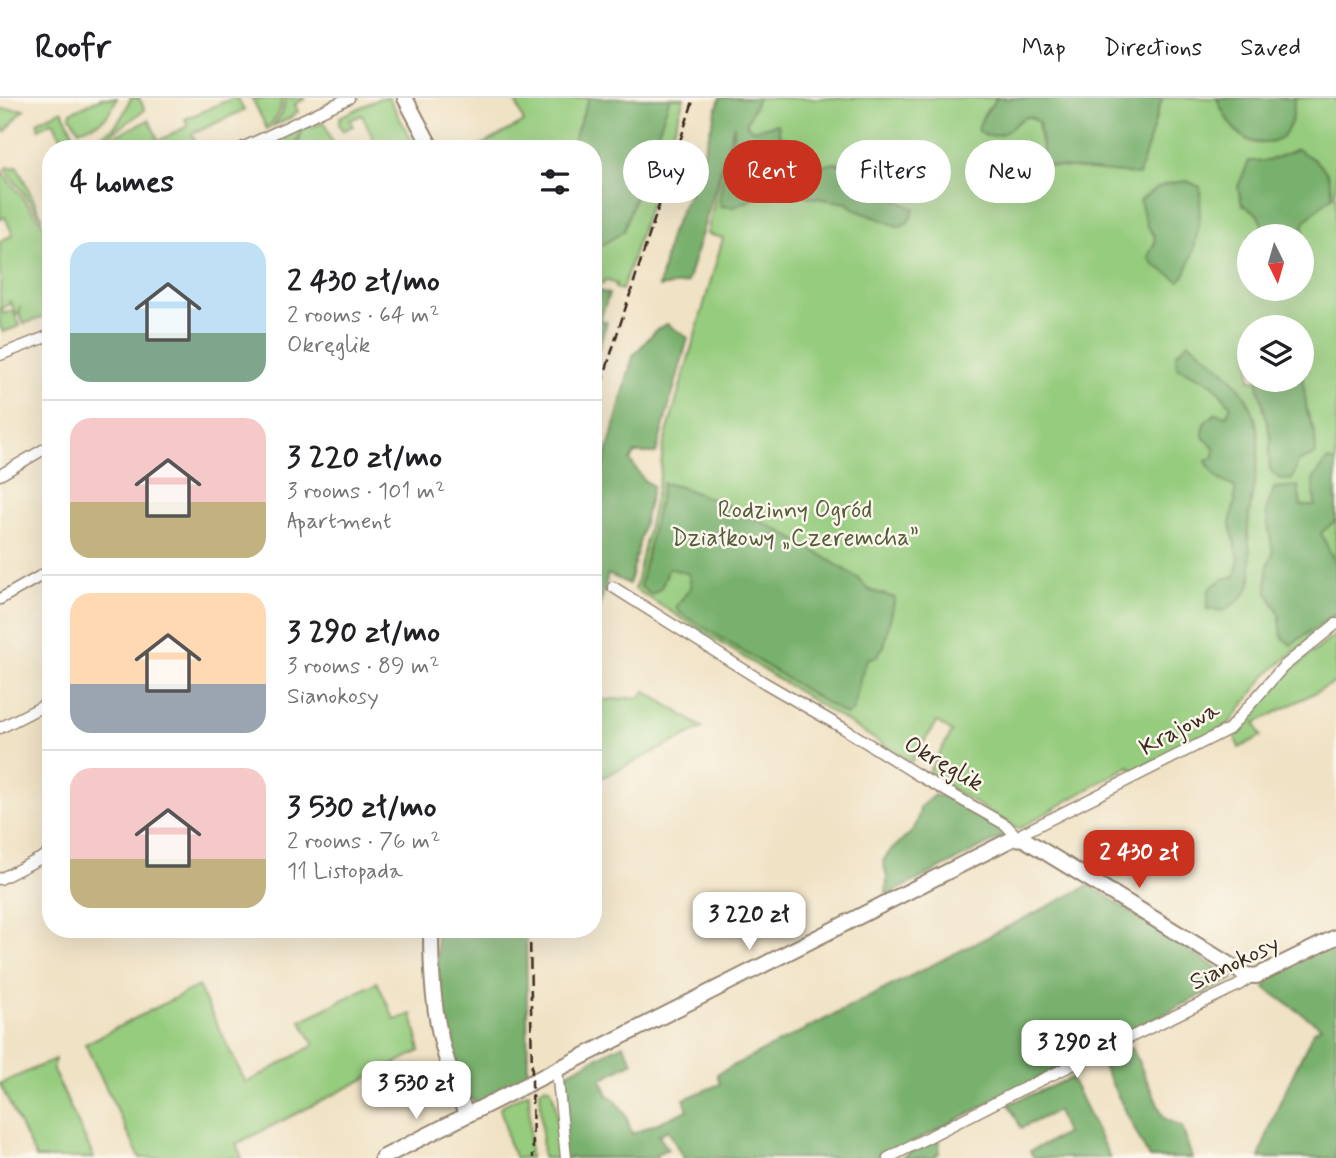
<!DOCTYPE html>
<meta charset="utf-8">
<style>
:root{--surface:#fff;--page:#f6f6f6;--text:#202124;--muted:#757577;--line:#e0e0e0;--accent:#c8321e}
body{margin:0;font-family:Mynerve,sans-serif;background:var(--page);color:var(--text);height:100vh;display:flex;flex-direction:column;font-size:26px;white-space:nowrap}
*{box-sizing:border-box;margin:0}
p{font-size:23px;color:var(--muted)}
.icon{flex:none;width:38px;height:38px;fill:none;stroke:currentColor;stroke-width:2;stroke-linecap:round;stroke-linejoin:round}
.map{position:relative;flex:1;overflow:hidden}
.sheet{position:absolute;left:42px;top:42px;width:560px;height:798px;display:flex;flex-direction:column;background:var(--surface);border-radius:28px;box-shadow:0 7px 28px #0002}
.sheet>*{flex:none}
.top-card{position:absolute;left:623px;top:42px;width:607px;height:63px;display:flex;gap:14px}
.needle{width:46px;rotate:175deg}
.tools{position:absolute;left:1237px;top:126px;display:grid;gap:14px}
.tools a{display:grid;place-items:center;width:77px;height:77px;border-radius:50%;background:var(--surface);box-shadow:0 7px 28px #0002;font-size:35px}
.price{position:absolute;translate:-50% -60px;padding:0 16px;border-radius:14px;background:#fff;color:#222;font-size:23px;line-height:46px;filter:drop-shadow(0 2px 4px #0008)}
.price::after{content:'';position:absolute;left:50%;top:42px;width:21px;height:16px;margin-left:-10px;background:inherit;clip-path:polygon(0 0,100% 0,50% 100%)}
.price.selected{background:var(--accent);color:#fff}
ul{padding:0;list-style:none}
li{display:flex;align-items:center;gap:21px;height:175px;padding:0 28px}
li+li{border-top:2px solid var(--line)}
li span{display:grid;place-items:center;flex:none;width:196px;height:140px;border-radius:21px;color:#555}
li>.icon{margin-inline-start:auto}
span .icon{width:84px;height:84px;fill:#fffc;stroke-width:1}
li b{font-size:30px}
h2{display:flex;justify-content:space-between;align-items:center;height:84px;padding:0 28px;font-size:30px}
.pill{padding:0 24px;border-radius:32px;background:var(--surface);box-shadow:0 7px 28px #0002;font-size:24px;line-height:63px}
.pill.selected{background:var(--accent);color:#fff}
header{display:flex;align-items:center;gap:42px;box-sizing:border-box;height:98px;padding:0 35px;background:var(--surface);border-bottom:2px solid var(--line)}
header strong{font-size:33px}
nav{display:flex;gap:38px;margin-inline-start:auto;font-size:24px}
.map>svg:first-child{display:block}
</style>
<header>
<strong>Roofr</strong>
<nav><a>Map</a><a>Directions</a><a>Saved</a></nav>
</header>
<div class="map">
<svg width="1336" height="1060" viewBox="0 0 1336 1060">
<rect width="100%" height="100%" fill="#fbf7ec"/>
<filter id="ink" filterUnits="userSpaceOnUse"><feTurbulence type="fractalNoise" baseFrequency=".0143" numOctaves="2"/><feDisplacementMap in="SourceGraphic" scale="14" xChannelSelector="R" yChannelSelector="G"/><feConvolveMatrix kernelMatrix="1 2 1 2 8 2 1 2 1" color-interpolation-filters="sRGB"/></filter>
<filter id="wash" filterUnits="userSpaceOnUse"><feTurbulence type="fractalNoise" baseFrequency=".00686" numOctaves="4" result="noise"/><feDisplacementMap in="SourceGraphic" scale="28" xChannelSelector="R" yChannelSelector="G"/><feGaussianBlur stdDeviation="1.57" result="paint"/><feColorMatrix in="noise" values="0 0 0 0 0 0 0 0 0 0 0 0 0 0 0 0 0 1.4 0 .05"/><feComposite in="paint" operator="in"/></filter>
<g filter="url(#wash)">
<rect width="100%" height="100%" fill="#f0e2c5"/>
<g fill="#96cc7e" stroke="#687b4e" stroke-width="2" fill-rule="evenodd">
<path d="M 101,0 L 117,0 C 106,24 103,23 79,32 L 70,18 L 71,14 Z"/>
<path d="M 131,0 L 139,0 L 145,12 L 111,36 L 95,51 L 66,51 L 63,45 L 75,40 L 78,46 C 112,32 116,35 131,0 Z"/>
<path d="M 233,0 L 237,0 L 244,12 L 192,36 L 195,42 L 176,51 L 142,51 L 188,28 L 185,21 Z"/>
<path d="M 252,0 L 258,0 L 259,2 L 263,0 L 283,0 L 279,14 L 268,30 L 267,31 Z"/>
<path d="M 286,0 L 306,0 L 295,6 L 298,14 L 293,16 L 294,18 L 273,28 L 282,15 Z"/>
<path d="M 380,0 L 389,0 L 416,51 L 378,51 L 362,17 L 350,22 L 353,28 L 342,33 L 339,26 L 340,19 Z"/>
<path d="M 514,0 L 684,0 L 622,192 L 615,190 L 616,186 L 605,182 L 603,186 L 593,183 L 593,51 L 474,51 L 524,24 Z"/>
<path d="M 738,0 L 997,0 C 986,15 979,16 981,35 C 1005,49 1020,8 1036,22 C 1039,26 1039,28 1039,33 C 1040,44 1044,55 1047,66 L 1051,68 L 1139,76 L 1162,0 L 1217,0 C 1223,16 1234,38 1252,44 C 1257,46 1264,45 1269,45 L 1295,2 L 1294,0 L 1336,0 L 1336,520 L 1267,576 L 1228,627 L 1213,635 L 1134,673 L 1129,668 L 1018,731 L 927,676 L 952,634 L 937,624 L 911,664 L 635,491 L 660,378 L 663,349 L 723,140 L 707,136 ZM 1250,138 L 1302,138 L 1302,191 L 1250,191 ZM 1250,229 L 1302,229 L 1302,282 L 1250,282 Z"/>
<path d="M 0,11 L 24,11 L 5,34 L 0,28 Z"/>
<path d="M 62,12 L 73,35 L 61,40 L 53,23 L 39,31 L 37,24 Z"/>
<path d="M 149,22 L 158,41 L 138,51 L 115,51 L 119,49 L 118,46 L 109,51 L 99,51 L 114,38 Z"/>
<path d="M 309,24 L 312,29 L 324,24 L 335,51 L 297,51 L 304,27 Z"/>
<path d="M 302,27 L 295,51 L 279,51 L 276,44 L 278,39 Z"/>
<path d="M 17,68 L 43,121 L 5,71 L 9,69 L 13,70 Z"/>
<path d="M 0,71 L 51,136 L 51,182 L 45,185 L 51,192 L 51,216 L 24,226 L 20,217 L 20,208 L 19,216 L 17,217 L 10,203 L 9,203 L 10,206 L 2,210 L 4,216 L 13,212 L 20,228 L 3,234 L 0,228 L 0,143 L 13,137 L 5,119 L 0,121 Z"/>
<path d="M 1336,536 L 1336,584 L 1255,625 L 1261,638 L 1239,650 L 1233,633 L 1279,582 Z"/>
<path d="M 645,593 L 703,630 L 593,684 L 593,603 L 641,599 Z"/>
<path d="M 377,884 L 395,922 L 412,916 L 420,953 L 236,1046 L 242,1060 L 140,1060 L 85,946 L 198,888 L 246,985 L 314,947 L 301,923 Z"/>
<path d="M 55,961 L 53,972 L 94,1060 L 36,1060 L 0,986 Z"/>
<path d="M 546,988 L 551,991 L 555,1005 L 562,1060 L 543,1060 L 540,992 Z"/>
<path d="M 529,994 L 530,1060 L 516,1060 L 508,1043 L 504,1023 L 500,1011 L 501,1008 Z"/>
</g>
<g fill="#78b06d" stroke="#5a6d46" stroke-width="2">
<path d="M 589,0 L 670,0 L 623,134 L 593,152 L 593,97 L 595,93 L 593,92 L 593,51 L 570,51 Z"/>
<path d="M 720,0 L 758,0 L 746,26 L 753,32 L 778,26 L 780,38 L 792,42 L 806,62 L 795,83 L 788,87 L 734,109 L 720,108 C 719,80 734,53 734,27 L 687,185 L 659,189 L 670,137 L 695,82 Z"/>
<path d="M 997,0 L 1162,0 L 1139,77 L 1051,68 L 1044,63 L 1039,25 C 1025,11 1019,24 1009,32 C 1002,37 994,38 986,38 L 978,32 C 981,18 989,11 997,0 Z"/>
<path d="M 1217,0 L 1294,0 C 1295,19 1288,45 1266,45 C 1258,45 1251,44 1245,40 C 1231,31 1223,15 1217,0 Z"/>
<path d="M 1297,51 C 1320,65 1329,68 1333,97 C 1327,104 1305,120 1304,126 C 1301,138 1309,144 1302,155 L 1302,138 L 1260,138 L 1263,128 L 1257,116 L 1242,106 L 1238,88 L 1249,63 L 1268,63 Z"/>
<path d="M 836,65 L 878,78 L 879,93 L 914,111 L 909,123 L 900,129 L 855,112 L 847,105 L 805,98 L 799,91 L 804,85 L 808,67 L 819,68 Z"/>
<path d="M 1187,83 L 1200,89 C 1202,116 1196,161 1180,183 L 1154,167 L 1148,159 L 1155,144 L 1154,137 L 1147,128 L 1140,103 C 1156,87 1166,85 1187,83 Z"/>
<path d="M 593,191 L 609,196 L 600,222 L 607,224 L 593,267 Z"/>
<path d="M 667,226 L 688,240 L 656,355 L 635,355 L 630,362 L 644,382 L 653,388 L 629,486 L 608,476 L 593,537 L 593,407 L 633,258 L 656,232 Z"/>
<path d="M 1189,244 C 1215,264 1246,286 1255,320 C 1265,359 1249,394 1248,432 C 1248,446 1254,475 1250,486 C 1247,498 1234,506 1224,513 L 1207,511 L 1209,491 L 1223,481 L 1235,478 L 1239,461 L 1230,426 L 1235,403 L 1235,389 C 1216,382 1215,379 1206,363 L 1214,359 L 1214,349 L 1203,339 L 1204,325 L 1216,315 L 1226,318 L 1231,308 L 1213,286 L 1177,269 L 1176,256 Z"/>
<path d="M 1302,273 L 1307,313 L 1315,336 L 1316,356 L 1298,364 L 1292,382 L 1280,381 L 1270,372 L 1269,358 L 1271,341 L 1257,282 L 1302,282 Z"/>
<path d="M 1327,362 L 1336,364 L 1336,422 L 1321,435 L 1336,467 L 1336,515 L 1291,547 L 1282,539 L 1279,515 L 1267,494 L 1267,471 L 1273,455 L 1266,413 L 1274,390 L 1298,388 L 1301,408 L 1315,408 L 1313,382 Z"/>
<path d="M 663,385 L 681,389 L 732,409 L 782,434 L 823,458 L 859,481 L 869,492 L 895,500 L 884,548 L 876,559 L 868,560 L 861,578 L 853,613 L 846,617 L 679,514 L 676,509 L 691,489 L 689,476 L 669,470 L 661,490 L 651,497 L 640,488 Z"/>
<path d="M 934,697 L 945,699 L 1007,731 L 1008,736 L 886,798 L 887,780 L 883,763 C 897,739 918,742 920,709 Z"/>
<path d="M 1090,787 L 1233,881 L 882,1060 L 683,1060 L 668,1032 L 658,1037 L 668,1051 L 656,1056 L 657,1060 L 562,1060 L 563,978 L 569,974 L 623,946 L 633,964 L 601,981 L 608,997 L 615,1002 L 625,1015 L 632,1036 L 688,1012 L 684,1001 L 720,986 L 717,976 Z"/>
<path d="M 436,831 L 526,831 L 528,982 L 478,1005 L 475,1004 L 469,999 L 458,970 L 446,929 L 441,908 Z"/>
<path d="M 1336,845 L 1336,1060 L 1260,1060 L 1261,1053 L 1280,1004 L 1314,933 L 1321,929 L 1265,890 L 1268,879 Z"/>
<path d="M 1132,950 L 1164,1020 L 1182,1029 L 1192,1060 L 1149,1060 L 1101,964 Z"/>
<path d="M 1071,980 L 1110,1060 L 1034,1060 L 1030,1053 L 1066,1036 L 1057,1013 L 1021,1030 L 1009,1006 Z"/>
<path d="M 931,1043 L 940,1043 L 939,1055 L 933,1060 L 900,1060 Z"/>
</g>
</g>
<g filter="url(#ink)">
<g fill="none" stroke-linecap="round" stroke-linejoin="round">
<g stroke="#968672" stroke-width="13">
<g id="street">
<path d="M 240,51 L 349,0"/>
<path d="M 0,257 L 51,237"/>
<path d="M 0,377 L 51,347"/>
<path d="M 613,489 L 765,585 L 843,630 L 918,677 L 1006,727 L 1018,740 L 1023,735 L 1229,631 L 1283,569 L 1336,526"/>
<path d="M 0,501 L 51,472"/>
<path d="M 0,630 L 51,604"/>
<path d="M 0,781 L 51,755"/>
<path d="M 557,972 L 566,1060"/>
<path d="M 888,1060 L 1016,994 L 1237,888 L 1251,879"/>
</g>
</g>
<g stroke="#968672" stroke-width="18">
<g id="secondary">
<path d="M 405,0 L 432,51"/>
<path d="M 431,831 C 431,873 433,915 445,956 C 451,976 459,997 466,1017"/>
<path d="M 382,1060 L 1014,740 L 1024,741 L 1032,746 L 1246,877 L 1256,878 L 1263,875 L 1336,839"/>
</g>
</g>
<use href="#street" stroke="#fff" stroke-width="10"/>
<use href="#secondary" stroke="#fff" stroke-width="14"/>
<g stroke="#3b2a1e" stroke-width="2.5" stroke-dasharray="10 5" stroke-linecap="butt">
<path d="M 593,314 L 618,233 L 694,0"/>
<path d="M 530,831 L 533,1060"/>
</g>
</g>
</g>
<g text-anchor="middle" stroke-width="5" stroke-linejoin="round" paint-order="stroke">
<g font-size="24" fill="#565b3b" stroke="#fbf7ec">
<text x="795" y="419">Rodzinny Ogród<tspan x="795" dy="28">Działkowy „Czeremcha”</tspan></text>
</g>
<g font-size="24" fill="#3b2a1e" stroke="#fbf7ec">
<text transform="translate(1179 630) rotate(-29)" y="8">Krajowa</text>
<text transform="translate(944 665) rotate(30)" y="8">Okręglik</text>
<text transform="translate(1234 864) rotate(-26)" y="8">Sianokosy</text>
</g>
</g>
</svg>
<div class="tools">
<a><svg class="needle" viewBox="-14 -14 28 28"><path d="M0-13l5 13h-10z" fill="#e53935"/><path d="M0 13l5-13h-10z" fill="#757577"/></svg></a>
<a><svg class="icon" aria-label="layers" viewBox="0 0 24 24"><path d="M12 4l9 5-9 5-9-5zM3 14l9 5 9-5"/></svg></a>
</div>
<b class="price selected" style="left:1139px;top:792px">2 430 zł</b>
<b class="price" style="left:749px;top:854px">3 220 zł</b>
<b class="price" style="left:1077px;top:982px">3 290 zł</b>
<b class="price" style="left:416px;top:1023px">3 530 zł</b>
<div class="top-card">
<a class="pill">Buy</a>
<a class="pill selected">Rent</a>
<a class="pill">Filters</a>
<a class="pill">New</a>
</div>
<section class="sheet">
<h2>4 homes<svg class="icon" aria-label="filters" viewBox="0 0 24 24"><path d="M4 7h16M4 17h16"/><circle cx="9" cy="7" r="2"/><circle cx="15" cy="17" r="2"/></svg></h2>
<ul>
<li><span style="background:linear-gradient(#bfe0f5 65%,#7fa58c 0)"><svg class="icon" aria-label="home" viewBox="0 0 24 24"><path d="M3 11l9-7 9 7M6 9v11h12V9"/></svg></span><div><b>2 430 zł/mo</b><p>2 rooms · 64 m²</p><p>Okręglik</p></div></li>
<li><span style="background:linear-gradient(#f6c9c9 60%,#c2b280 0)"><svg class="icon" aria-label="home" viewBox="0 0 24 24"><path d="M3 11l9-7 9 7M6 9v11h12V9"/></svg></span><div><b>3 220 zł/mo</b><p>3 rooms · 101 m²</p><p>Apartment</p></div></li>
<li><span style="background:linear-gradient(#ffd9b3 65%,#9aa5b1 0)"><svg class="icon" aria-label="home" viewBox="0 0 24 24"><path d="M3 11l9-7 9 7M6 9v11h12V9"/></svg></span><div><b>3 290 zł/mo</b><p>3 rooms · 89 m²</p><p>Sianokosy</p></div></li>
<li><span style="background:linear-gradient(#f6c9c9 65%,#c2b280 0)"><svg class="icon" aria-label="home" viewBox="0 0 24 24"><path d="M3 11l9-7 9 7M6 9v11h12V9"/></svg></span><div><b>3 530 zł/mo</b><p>2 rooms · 76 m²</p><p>11 Listopada</p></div></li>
</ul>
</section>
</div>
